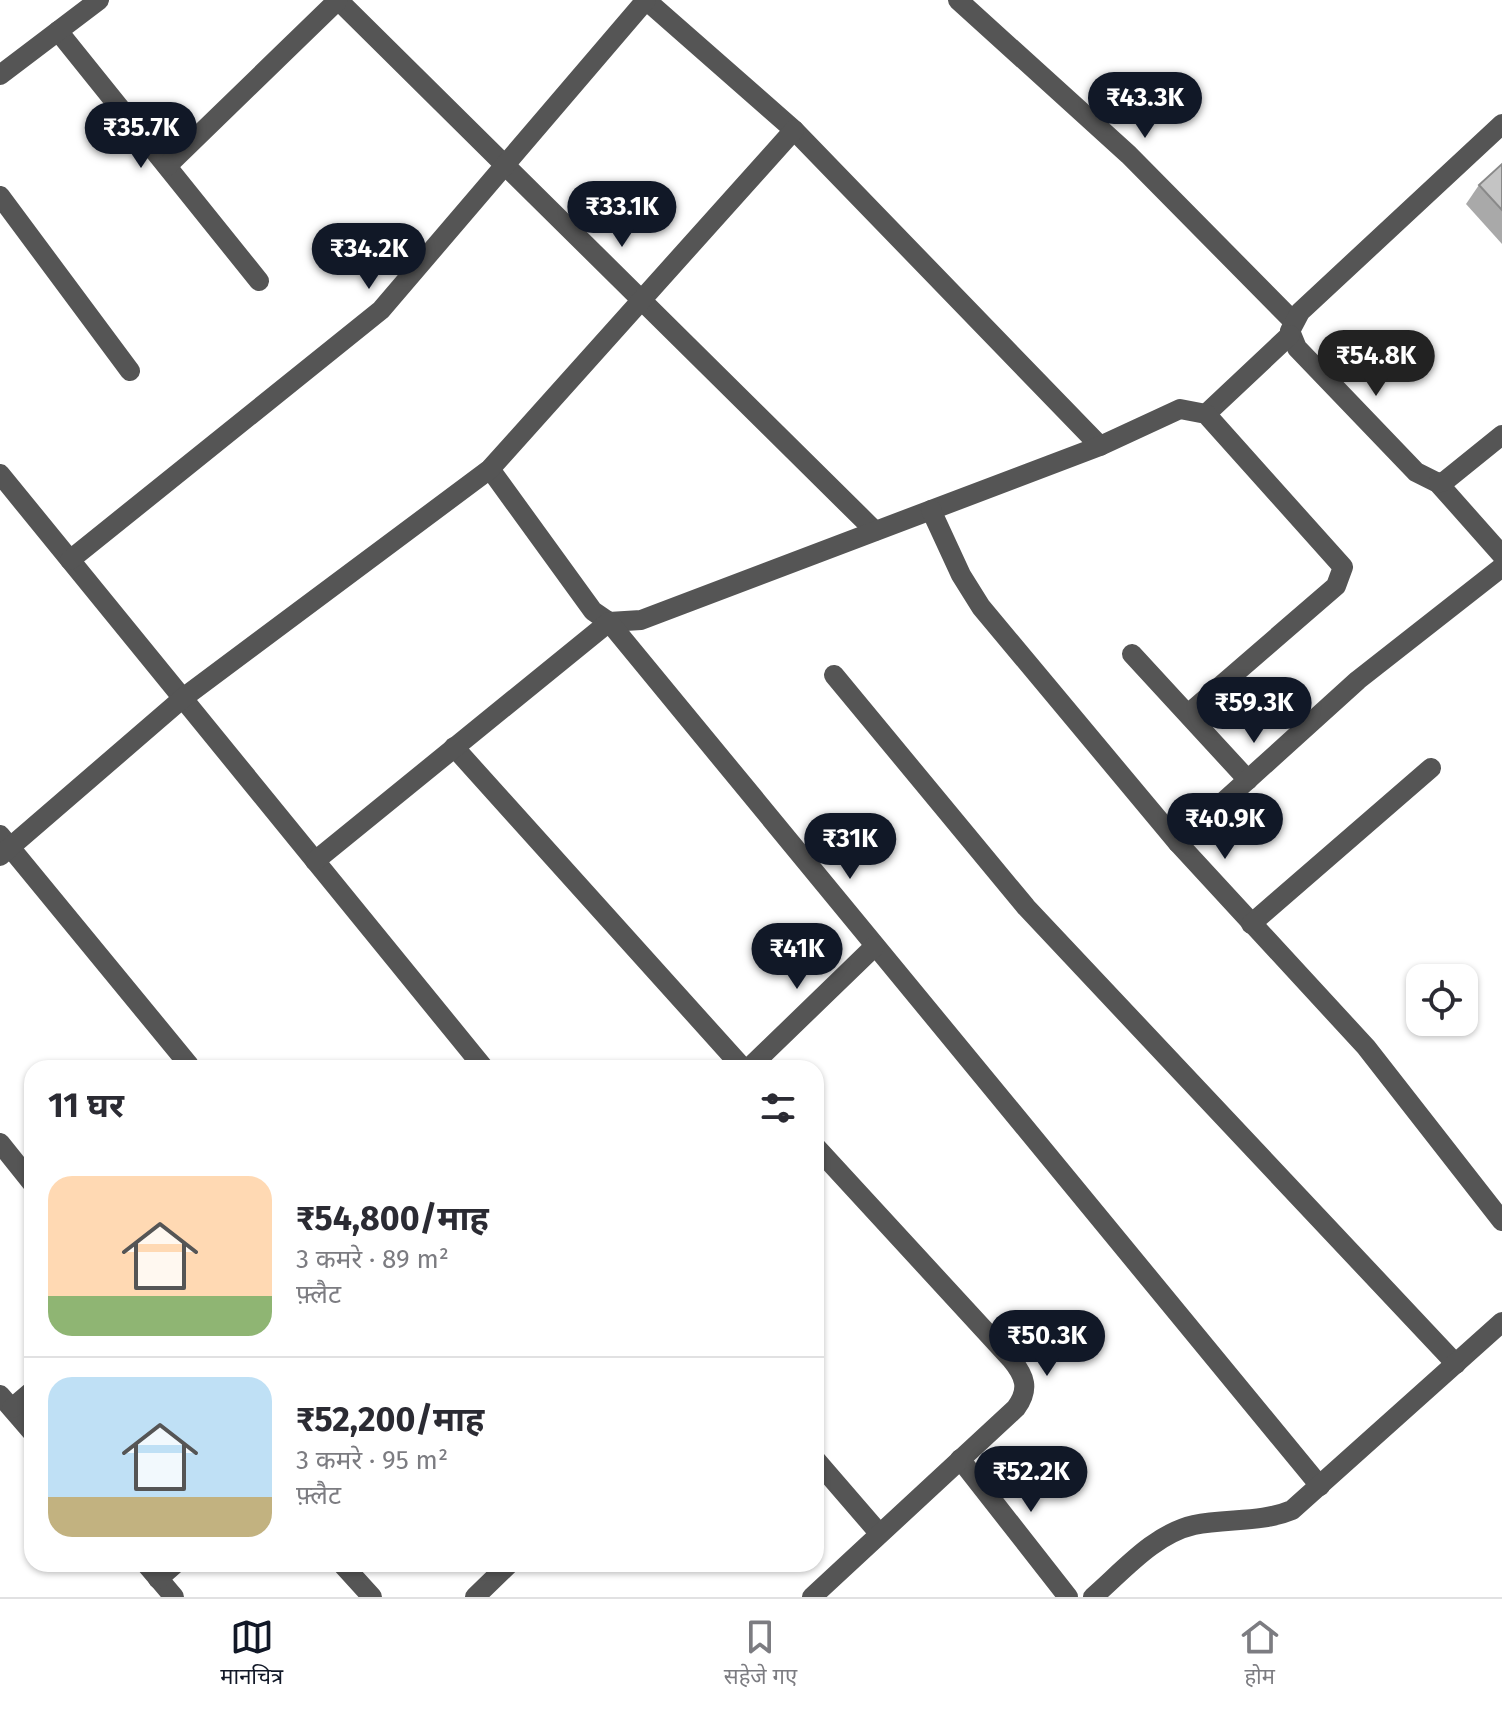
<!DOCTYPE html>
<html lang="hi">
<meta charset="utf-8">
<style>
:root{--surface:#fff;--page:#f7f7f7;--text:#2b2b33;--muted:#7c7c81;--line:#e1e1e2;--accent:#111827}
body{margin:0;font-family:"Fira Sans","Noto Sans Devanagari",sans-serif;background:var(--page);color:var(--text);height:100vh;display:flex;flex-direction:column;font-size:30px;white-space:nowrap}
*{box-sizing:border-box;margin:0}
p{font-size:26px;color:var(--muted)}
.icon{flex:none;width:44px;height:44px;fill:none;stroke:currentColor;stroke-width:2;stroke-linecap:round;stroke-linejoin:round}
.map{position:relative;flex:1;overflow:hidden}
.drawer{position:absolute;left:24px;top:1060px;width:800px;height:512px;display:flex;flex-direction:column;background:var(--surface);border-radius:24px;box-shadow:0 2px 6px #0004}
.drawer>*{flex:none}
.controls{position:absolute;left:1406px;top:964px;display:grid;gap:16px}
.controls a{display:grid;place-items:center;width:72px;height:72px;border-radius:16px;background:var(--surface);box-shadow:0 2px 6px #0004;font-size:40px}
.price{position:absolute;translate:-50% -68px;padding:0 18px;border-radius:28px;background:var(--accent);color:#fff;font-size:26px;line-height:52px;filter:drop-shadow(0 2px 4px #0008)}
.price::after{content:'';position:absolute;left:50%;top:48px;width:24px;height:18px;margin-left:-12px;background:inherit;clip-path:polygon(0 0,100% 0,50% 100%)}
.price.on{background:#222;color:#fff}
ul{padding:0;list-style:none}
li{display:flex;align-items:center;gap:24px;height:200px;padding:0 24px}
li+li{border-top:2px solid var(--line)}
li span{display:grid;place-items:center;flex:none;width:224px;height:160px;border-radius:24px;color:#555}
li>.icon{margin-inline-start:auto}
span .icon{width:96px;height:96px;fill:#fffc;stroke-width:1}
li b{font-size:34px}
h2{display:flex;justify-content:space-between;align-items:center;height:96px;padding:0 24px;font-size:34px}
.menu{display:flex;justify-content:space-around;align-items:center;height:112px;border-top:2px solid var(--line);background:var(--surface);font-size:22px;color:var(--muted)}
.menu a{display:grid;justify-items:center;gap:4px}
.menu .on{color:var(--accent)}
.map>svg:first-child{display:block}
</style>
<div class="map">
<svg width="1502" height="1597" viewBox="0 0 1502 1597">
<rect width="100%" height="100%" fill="#fff"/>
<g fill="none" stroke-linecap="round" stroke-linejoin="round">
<g stroke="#555" stroke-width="20">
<path d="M 338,0 L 875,531"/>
<path d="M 646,0 L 794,130 L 1100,446"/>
<path d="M 958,0 L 1129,155 L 1293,321"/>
<path d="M 58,31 L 259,281"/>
<path d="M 0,75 L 99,0"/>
<path d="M 1502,124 L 1300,312 L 1290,331 L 1297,348 L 1416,472 L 1438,483 L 1502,555"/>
<path d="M 167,166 L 338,0"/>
<path d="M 0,196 L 130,371"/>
<path d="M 1206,414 L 1290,335"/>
<path d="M 490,469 L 593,611 L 609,622 L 641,620 L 1100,446 L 1180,409 L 1206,414 L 1343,567 L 1336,586 L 1188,714"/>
<path d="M 0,474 L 484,1068"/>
<path d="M 1438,483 L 1445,481 L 1502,435"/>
<path d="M 931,510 L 961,575 L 981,607 L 1178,843 L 1366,1047 L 1502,1221"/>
<path d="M 70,560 L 381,310 L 646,0"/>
<path d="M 1132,654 L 1248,780"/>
<path d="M 834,675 L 1026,907 L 1456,1364"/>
<path d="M 454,747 L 743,1068"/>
<path d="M 0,835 L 189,1065"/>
<path d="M 1178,843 L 1358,680 L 1502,567"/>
<path d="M 0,856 L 183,698 L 490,469 L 794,130"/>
<path d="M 315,861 L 609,622 L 1320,1486"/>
<path d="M 1251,924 L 1431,768"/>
<path d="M 749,1068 L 875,946"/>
<path d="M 0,1143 L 32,1183"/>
<path d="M 0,1395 L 32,1432"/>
<path d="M 12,1408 L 32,1391"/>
<path d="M 960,1459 L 1068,1597"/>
<path d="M 816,1460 L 879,1533"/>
<path d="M 146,1564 L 174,1597"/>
<path d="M 342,1564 L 372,1597"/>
<path d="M 158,1579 L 175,1564"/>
<path d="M 475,1597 L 509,1564"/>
<path d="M 812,1597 L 1016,1408 C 1030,1389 1025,1376 1011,1359 L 816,1147"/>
<path d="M 1093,1597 C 1123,1571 1154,1534 1194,1525 C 1227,1518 1261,1523 1292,1510 L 1502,1322"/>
</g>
</g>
<path fill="#a9a9a9" d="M 1502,164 L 1502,244 L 1466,204 L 1479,185 Z"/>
<path fill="#c4c4c4" stroke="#898989" stroke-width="2" d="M 1502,164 L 1502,210 L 1479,185 Z"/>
</svg>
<div class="controls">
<a><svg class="icon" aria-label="locate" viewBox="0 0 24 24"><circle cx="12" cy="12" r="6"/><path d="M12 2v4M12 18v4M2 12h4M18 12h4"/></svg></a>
</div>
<b class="price" style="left:1145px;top:140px">₹43.3K</b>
<b class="price" style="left:141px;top:170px">₹35.7K</b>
<b class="price" style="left:622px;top:249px">₹33.1K</b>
<b class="price" style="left:369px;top:291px">₹34.2K</b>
<b class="price on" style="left:1376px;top:398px">₹54.8K</b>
<b class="price" style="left:1254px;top:745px">₹59.3K</b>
<b class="price" style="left:1225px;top:861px">₹40.9K</b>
<b class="price" style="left:850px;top:881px">₹31K</b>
<b class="price" style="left:797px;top:991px">₹41K</b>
<b class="price" style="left:1047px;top:1378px">₹50.3K</b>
<b class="price" style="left:1031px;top:1514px">₹52.2K</b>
<section class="drawer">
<h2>11 घर<svg class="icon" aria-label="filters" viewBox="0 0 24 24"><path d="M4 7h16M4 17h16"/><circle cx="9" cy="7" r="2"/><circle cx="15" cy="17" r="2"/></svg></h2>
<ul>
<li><span style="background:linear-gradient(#ffd9b3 75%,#8fb573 0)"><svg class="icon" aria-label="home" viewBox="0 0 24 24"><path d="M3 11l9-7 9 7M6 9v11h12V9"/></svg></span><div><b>₹54,800/माह</b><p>3 कमरे · 89 m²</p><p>फ़्लैट</p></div></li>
<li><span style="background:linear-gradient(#bfe0f5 75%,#c2b280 0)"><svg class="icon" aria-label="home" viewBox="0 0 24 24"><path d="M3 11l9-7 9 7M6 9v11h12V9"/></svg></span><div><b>₹52,200/माह</b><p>3 कमरे · 95 m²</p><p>फ़्लैट</p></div></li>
</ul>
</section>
</div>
<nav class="menu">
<a class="on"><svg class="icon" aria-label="map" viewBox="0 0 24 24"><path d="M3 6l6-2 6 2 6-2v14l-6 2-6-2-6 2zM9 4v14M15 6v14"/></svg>मानचित्र</a>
<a><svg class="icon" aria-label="saved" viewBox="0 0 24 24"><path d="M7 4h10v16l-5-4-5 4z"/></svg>सहेजे गए</a>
<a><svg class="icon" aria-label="home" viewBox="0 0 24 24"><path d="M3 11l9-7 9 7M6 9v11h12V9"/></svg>होम</a>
</nav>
